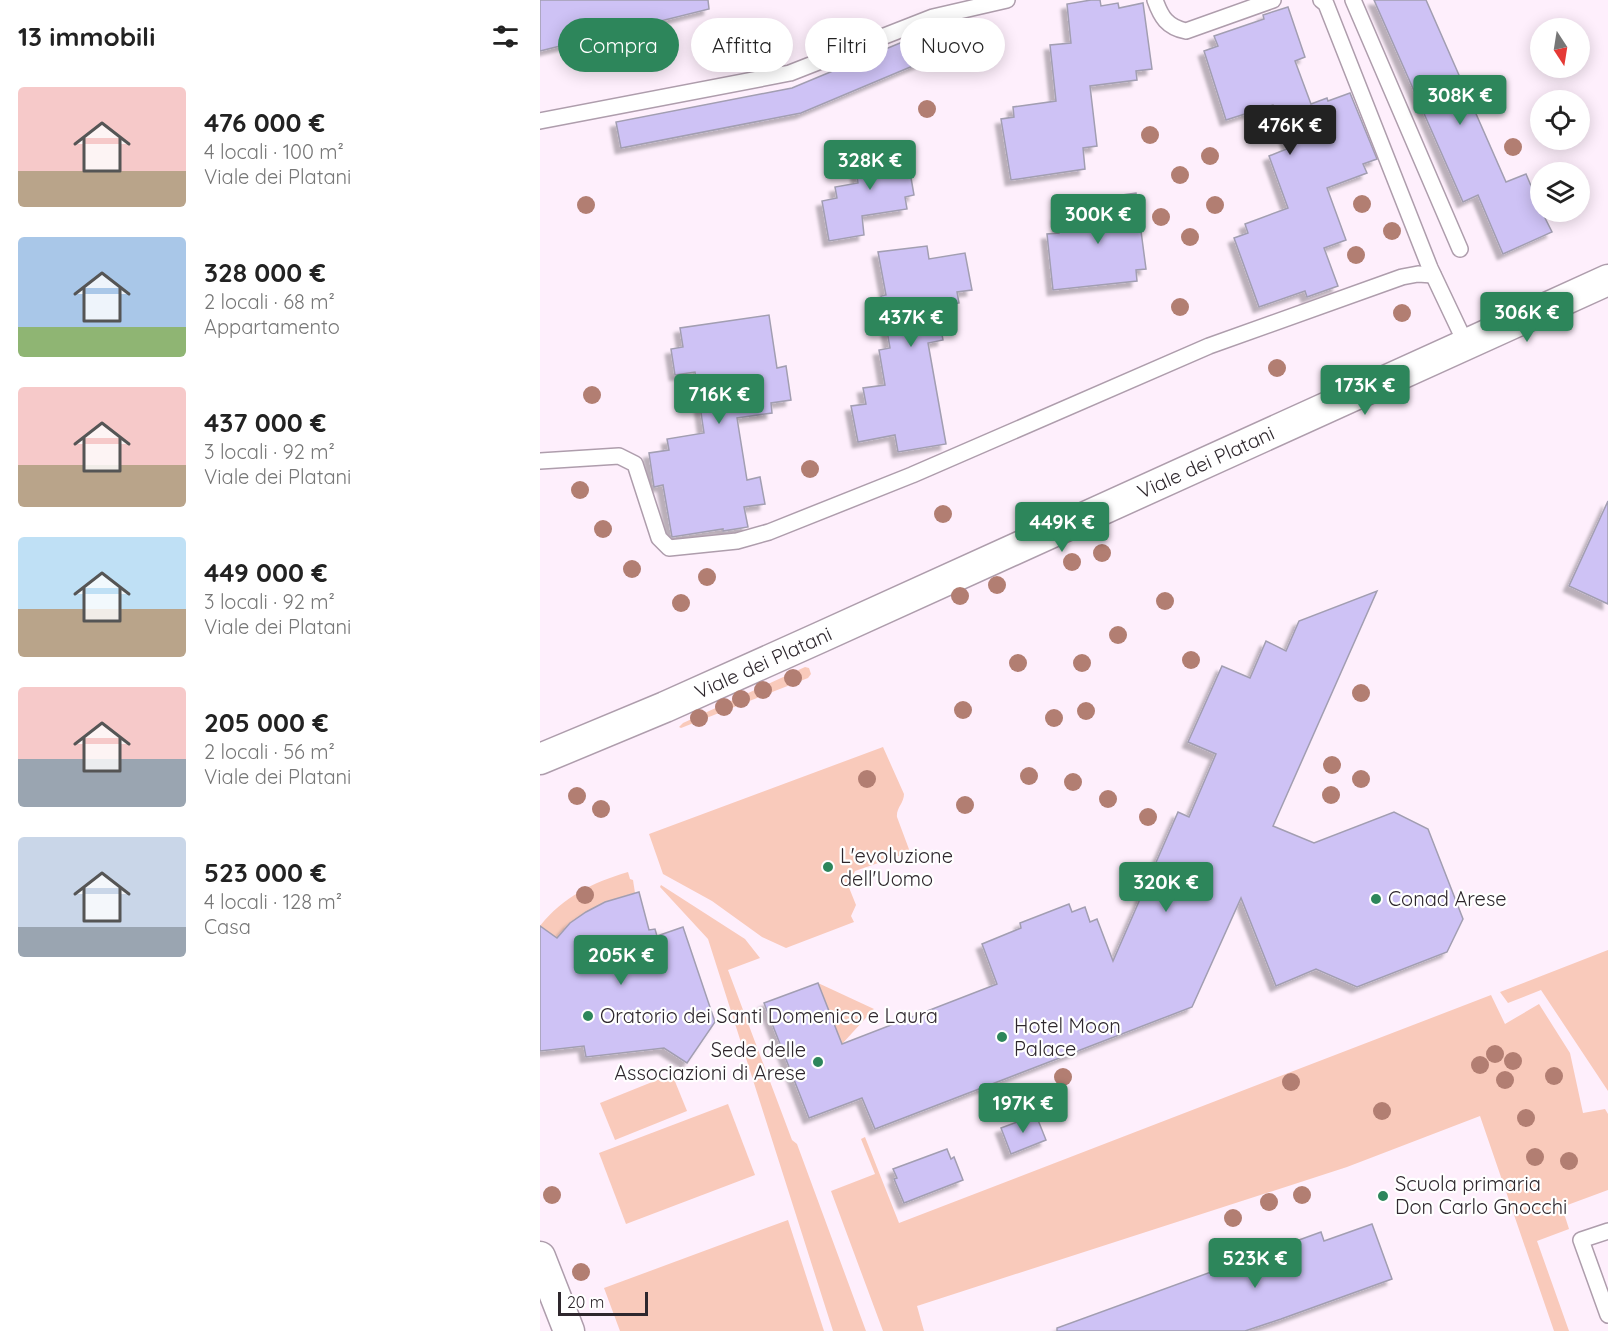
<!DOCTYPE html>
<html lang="it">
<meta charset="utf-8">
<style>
:root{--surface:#fff;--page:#f6f6f6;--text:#222;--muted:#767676;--accent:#2d865b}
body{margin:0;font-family:Quicksand,sans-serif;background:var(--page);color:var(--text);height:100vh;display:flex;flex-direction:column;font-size:22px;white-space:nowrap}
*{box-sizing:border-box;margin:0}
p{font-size:20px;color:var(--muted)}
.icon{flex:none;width:33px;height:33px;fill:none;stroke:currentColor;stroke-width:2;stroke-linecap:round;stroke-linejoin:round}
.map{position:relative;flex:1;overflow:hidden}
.panel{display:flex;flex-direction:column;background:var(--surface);width:540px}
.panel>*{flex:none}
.guide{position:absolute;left:18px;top:18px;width:570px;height:54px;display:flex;gap:12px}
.needle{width:39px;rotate:168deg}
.fabs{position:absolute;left:990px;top:18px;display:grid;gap:12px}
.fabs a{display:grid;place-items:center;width:60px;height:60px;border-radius:50%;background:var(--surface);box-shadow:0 3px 15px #0003;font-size:30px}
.scale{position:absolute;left:18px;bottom:15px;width:90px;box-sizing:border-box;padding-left:6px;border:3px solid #2e272d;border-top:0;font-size:16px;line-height:21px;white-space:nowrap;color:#2e272d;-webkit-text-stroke:4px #fff;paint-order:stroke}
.price{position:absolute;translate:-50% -51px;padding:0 14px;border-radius:6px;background:var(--accent);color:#fff;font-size:20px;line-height:39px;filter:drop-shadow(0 2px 3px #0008)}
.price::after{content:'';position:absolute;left:50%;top:36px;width:18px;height:14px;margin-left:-9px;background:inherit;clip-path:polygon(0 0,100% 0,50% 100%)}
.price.active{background:#222;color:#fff}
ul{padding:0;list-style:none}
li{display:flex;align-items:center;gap:18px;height:150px;padding:0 18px}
li span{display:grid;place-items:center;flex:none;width:168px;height:120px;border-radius:6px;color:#555}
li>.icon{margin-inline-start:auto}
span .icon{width:72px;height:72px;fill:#fffc;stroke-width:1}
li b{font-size:26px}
h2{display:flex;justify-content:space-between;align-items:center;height:72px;padding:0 18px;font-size:26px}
.pill{padding:0 21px;border-radius:27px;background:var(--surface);box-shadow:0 3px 15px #0003;font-size:21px;line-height:54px}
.pill.active{background:var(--accent);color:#fff}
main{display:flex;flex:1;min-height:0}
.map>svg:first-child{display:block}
</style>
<main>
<section class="panel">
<h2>13 immobili<svg class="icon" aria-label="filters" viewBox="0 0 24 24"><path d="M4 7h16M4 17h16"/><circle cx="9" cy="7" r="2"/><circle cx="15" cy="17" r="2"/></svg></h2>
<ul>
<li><span style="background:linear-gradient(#f6c9c9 70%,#b9a48a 0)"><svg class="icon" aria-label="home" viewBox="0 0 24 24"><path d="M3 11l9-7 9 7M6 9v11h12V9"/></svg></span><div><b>476 000 €</b><p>4 locali · 100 m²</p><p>Viale dei Platani</p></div></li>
<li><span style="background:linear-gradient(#a9c7e8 75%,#8fb573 0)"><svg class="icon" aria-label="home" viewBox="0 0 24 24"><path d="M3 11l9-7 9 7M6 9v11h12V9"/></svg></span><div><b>328 000 €</b><p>2 locali · 68 m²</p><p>Appartamento</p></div></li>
<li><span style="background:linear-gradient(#f6c9c9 65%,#b9a48a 0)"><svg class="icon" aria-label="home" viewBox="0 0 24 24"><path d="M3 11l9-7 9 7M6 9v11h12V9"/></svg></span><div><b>437 000 €</b><p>3 locali · 92 m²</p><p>Viale dei Platani</p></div></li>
<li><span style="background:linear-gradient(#bfe0f5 60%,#b9a48a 0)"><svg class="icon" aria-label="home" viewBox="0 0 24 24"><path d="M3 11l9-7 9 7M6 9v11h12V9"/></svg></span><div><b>449 000 €</b><p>3 locali · 92 m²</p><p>Viale dei Platani</p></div></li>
<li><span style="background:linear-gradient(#f6c9c9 60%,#9aa5b1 0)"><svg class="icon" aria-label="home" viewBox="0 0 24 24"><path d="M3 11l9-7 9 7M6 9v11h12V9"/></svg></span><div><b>205 000 €</b><p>2 locali · 56 m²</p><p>Viale dei Platani</p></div></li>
<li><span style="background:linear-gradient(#c9d6e8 75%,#9aa5b1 0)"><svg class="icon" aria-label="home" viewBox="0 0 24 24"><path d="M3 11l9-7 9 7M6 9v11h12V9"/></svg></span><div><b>523 000 €</b><p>4 locali · 128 m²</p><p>Casa</p></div></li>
</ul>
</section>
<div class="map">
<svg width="1068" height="1331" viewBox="0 0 1068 1331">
<defs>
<filter id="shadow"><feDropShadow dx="-5.5" dy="5.5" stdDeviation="1.5" flood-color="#0004"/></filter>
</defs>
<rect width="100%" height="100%" fill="#feeffc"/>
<g fill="#f9cabb">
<path d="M 265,667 L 269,668 L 271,674 L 268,678 L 141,728 L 139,727 L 143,723 Z"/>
<path d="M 343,747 L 364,794 C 364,803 356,808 357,817 L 370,852 L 315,871 L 308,885 L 316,905 L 311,916 L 314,922 L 246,948 L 222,937 L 172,901 L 123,874 L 109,834 Z"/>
<path d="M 88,872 L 90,879 L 93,880 L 95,893 C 64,901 39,913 17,938 L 0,926 C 24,896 52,883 88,872 Z"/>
<path d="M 121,885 L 205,939 L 220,958 L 188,970 L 252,1140 L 257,1144 L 326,1331 L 293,1331 L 168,939 L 120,887 Z"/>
<path d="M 1068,950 L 1068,1091 L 1001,990 L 968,1003 L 960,992 Z"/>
<path d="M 278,983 L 334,1009 L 302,1044 L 280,989 Z"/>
<path d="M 951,995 L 965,1024 L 999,1004 L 1030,1053 L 1043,1113 L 1065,1109 L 1068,1114 L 1068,1190 L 1022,1207 L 1029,1229 L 997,1241 L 1029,1331 L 1014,1331 L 940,1116 L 807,1167 L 377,1306 L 384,1331 L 343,1331 L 291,1191 L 335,1174 L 321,1139 L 325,1137 L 359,1223 Z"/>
<path d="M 132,1074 L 147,1111 L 75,1140 L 60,1103 Z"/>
<path d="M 188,1104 L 215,1175 L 86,1224 L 59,1153 Z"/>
<path d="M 248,1220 L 284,1331 L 80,1331 L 64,1288 Z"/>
</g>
<g fill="#cec2f5" stroke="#a29eb1" stroke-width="1.5" filter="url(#shadow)">
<path d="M 0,0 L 168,0 L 169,9 L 0,51 Z"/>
<path d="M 551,0 L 560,0 L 561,6 L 578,3 L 579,8 L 603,3 L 612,69 L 596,71 L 597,80 L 550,86 L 557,146 L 543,148 L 545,169 L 471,180 L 461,119 L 474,117 L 473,107 L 516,101 L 510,45 L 531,43 L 527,4 Z"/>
<path d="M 834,0 L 886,0 L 966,182 L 986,174 L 1000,207 L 1000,212 L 1002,212 L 1012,232 L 963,254 L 938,195 L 923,202 Z"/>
<path d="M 748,7 L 765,57 L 755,61 L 771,104 L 787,98 L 788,101 L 810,93 L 837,159 L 823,164 L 827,173 L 787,188 L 806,240 L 784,248 L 798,286 L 767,297 L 765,291 L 719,307 L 694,238 L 708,233 L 705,224 L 748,208 L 729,156 L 749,148 L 733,105 L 686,120 L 664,51 L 678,46 L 674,36 L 724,19 L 723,15 Z"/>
<path d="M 396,28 L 406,52 L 261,113 L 81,148 L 76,122 L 252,88 Z"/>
<path d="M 365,143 L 374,195 L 365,197 L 367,209 L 322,216 L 324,235 L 289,241 L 282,201 L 297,198 L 295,187 L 318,183 L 313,152 Z"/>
<path d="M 596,193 L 606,269 L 596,270 L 597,281 L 513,290 L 507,234 L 519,233 L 517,216 L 555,210 L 553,199 Z"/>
<path d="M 387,246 L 389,259 L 425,253 L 432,290 L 417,292 L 419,303 L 397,307 L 403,340 L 388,343 L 406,444 L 358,452 L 355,435 L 318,442 L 311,406 L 326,404 L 323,388 L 345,385 L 339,350 L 350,348 L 341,296 L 346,295 L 338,252 Z"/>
<path d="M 229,315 L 237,368 L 246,366 L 251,400 L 231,403 L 232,413 L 197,418 L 207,480 L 220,477 L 225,504 L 204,507 L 208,527 L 183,531 L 183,529 L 132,537 L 123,485 L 114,487 L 109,453 L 129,450 L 127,439 L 164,433 L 155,372 L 135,375 L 131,349 L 143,347 L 140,328 Z"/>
<path d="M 1068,501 L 1068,604 L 1029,586 Z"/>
<path d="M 837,591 L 733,826 L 774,843 L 854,812 L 888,829 L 923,919 L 907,952 L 817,987 L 776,969 L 736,986 L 701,898 L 652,1007 L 335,1129 L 322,1098 L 269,1118 L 224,1003 L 278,983 L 302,1044 L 457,984 L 442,944 L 481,928 L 480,923 L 529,904 L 532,912 L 545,907 L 550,922 L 557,919 L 573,961 L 638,812 L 649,817 L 676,754 L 648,742 L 682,666 L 710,678 L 726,641 L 746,651 L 759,621 Z"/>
<path d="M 99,892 L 109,930 L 115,929 L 117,936 L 143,927 L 175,1022 L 147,1063 L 124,1048 L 46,1057 L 44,1046 L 0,1051 L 0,926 L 17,938 L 30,923 L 46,912 L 65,902 Z"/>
<path d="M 496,1115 L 506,1140 L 471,1154 L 461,1128 Z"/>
<path d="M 407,1149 L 411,1159 L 414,1157 L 423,1180 L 364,1203 L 354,1179 L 357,1178 L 353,1169 Z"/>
<path d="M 832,1224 L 852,1279 L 741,1319 L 705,1331 L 517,1331 L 517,1328 L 781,1232 L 784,1241 Z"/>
</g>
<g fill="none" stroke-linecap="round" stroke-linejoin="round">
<g stroke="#ae9dac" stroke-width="18">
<g id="service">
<path d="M 615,0 C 621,17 627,27 646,31 L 733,0"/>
<path d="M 781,0 L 786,4 L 890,268 L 926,344"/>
<path d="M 813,0 L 920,249"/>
<path d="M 0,121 L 250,73 L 393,17 L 467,0"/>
<path d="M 0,461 L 79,456 L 95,464 L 119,538 L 129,548 L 197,541 L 229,532 L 372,475 L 669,346 L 862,277 L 878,274 L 893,275"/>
<path d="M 1068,1231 L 1041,1240 L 1068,1315"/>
</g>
</g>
<g stroke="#ae9dac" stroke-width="33">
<g id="minor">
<path id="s1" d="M 0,759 L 125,707 L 281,637 L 1068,280"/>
<path d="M 0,1257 L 29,1331"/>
</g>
</g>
<use href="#service" stroke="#fff" stroke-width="15"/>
<use href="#minor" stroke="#fff" stroke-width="30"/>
</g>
<g fill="#b27e72">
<circle cx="387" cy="109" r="9"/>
<circle cx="610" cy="135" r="9"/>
<circle cx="973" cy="147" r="9"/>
<circle cx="670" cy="156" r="9"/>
<circle cx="640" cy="175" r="9"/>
<circle cx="822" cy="204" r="9"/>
<circle cx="46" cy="205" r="9"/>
<circle cx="675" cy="205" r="9"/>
<circle cx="621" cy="217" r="9"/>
<circle cx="852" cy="231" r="9"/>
<circle cx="650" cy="237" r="9"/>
<circle cx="816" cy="255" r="9"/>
<circle cx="640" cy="307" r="9"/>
<circle cx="862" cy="313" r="9"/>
<circle cx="737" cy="368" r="9"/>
<circle cx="52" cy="395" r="9"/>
<circle cx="270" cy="469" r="9"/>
<circle cx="40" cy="490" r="9"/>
<circle cx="403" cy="514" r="9"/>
<circle cx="63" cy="529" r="9"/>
<circle cx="562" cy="553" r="9"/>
<circle cx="532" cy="562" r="9"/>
<circle cx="92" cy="569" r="9"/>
<circle cx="167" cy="577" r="9"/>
<circle cx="457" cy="585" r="9"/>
<circle cx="420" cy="596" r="9"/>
<circle cx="625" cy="601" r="9"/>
<circle cx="141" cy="603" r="9"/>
<circle cx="578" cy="635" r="9"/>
<circle cx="651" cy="660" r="9"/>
<circle cx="478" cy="663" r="9"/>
<circle cx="542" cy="663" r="9"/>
<circle cx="253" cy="678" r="9"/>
<circle cx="223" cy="690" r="9"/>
<circle cx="821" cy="693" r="9"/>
<circle cx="201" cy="699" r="9"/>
<circle cx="184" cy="707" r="9"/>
<circle cx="423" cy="710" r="9"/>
<circle cx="546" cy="711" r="9"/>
<circle cx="159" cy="718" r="9"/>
<circle cx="514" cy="718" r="9"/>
<circle cx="792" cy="765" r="9"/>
<circle cx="489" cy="776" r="9"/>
<circle cx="327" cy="779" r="9"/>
<circle cx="821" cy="779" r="9"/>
<circle cx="533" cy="782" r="9"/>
<circle cx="791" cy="795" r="9"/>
<circle cx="37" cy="796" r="9"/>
<circle cx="568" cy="799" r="9"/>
<circle cx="425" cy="805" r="9"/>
<circle cx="61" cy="809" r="9"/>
<circle cx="608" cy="817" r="9"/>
<circle cx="45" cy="895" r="9"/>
<circle cx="955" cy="1054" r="9"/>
<circle cx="973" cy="1061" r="9"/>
<circle cx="940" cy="1065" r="9"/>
<circle cx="1014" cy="1076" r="9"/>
<circle cx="523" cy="1077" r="9"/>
<circle cx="965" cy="1080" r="9"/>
<circle cx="751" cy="1082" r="9"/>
<circle cx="842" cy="1111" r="9"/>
<circle cx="986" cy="1118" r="9"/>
<circle cx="995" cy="1157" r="9"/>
<circle cx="1029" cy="1161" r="9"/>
<circle cx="12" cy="1195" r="9"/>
<circle cx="762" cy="1195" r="9"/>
<circle cx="729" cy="1202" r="9"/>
<circle cx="693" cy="1218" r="9"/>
<circle cx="41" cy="1272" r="9"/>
</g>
<g fill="#2d865b" stroke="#fff" stroke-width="2">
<circle cx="288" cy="867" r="6"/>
<circle cx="836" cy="899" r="6"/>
<circle cx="48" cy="1016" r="6"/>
<circle cx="462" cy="1037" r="6"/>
<circle cx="278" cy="1062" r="6"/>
<circle cx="843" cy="1196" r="6"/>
</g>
<g text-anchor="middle" stroke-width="4.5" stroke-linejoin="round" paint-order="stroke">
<g font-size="20" fill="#2e272d" stroke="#fff">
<text dy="7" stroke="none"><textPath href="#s1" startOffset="729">Viale dei Platani</textPath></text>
<text dy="7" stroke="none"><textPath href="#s1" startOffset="243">Viale dei Platani</textPath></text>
</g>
<g font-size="20" fill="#2e272d" stroke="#fff" text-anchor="start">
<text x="300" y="863">L'evoluzione<tspan x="300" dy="23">dell'Uomo</tspan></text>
<text x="848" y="906">Conad Arese</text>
<text x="60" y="1023">Oratorio dei Santi Domenico e Laura</text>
<text x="474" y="1033">Hotel Moon<tspan x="474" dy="23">Palace</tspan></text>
<text x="266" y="1057" text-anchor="end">Sede delle<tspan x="266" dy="23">Associazioni di Arese</tspan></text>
<text x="855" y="1191">Scuola primaria<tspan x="855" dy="23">Don Carlo Gnocchi</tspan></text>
</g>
</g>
</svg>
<div class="fabs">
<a><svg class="needle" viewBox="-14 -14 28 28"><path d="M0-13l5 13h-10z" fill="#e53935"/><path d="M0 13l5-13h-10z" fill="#767676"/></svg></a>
<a><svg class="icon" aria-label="locate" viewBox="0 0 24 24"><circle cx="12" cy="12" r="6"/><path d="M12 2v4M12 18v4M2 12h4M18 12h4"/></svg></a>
<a><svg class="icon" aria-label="layers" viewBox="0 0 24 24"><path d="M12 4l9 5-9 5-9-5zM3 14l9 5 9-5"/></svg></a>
</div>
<div class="scale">20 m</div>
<b class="price" style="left:920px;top:126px">308K €</b>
<b class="price active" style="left:750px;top:156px">476K €</b>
<b class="price" style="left:330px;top:191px">328K €</b>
<b class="price" style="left:558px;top:245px">300K €</b>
<b class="price" style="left:987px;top:343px">306K €</b>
<b class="price" style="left:371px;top:348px">437K €</b>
<b class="price" style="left:825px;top:416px">173K €</b>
<b class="price" style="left:179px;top:425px">716K €</b>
<b class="price" style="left:522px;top:553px">449K €</b>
<b class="price" style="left:626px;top:913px">320K €</b>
<b class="price" style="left:81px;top:986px">205K €</b>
<b class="price" style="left:483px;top:1134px">197K €</b>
<b class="price" style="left:715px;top:1289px">523K €</b>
<div class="guide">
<a class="pill active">Compra</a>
<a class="pill">Affitta</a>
<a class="pill">Filtri</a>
<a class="pill">Nuovo</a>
</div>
</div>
</main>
